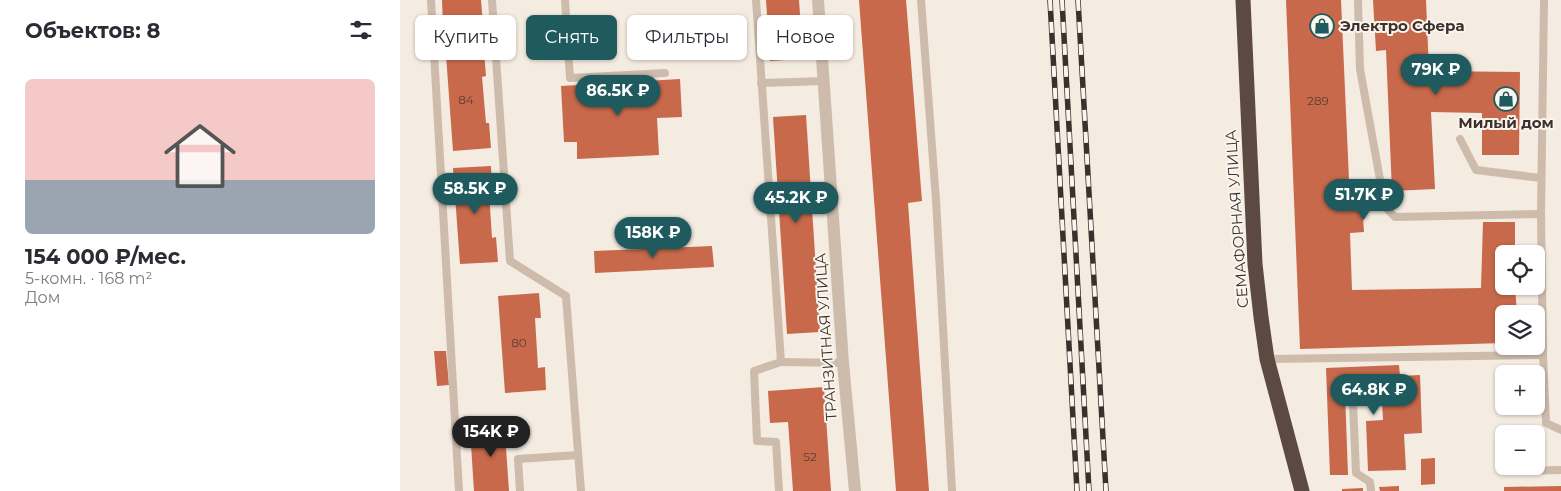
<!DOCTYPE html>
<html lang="ru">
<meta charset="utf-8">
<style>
:root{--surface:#fff;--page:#f2f2f3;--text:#2b2b33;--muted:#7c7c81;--accent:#1f5a5e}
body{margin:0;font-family:Montserrat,sans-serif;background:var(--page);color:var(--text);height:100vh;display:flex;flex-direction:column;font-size:19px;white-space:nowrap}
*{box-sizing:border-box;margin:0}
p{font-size:16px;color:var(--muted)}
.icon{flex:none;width:28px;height:28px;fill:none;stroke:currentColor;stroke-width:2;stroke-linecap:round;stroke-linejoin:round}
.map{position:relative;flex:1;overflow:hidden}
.sheet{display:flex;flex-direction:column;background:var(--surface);width:400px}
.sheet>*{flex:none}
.guide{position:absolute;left:15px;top:15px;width:475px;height:45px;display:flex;gap:10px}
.controls{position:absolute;left:1095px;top:245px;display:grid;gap:10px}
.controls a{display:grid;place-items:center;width:50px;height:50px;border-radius:8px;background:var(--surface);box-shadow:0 1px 4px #0004;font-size:25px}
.price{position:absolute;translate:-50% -42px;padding:0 11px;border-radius:18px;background:var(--accent);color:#fff;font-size:16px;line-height:32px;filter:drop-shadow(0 1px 2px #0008)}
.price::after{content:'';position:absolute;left:50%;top:30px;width:15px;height:11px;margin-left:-8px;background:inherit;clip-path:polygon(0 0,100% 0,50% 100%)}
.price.on{background:#222;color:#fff}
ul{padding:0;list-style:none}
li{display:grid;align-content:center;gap:10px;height:265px;padding:0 25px}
li span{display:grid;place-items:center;height:155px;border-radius:8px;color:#555}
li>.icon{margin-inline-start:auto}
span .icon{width:90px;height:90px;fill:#fffc;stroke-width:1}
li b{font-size:21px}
h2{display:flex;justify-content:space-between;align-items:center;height:60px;padding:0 25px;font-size:21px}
.chip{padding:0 18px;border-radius:8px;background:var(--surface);box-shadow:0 1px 4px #0004;font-size:18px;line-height:45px}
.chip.on{background:var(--accent);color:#fff}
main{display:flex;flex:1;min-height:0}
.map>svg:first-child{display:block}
</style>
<main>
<section class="sheet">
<h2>Объектов: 8<svg class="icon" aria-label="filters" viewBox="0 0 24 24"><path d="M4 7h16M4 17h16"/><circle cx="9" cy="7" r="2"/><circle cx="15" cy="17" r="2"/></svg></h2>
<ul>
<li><span style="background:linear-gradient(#f6c9c9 65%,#9aa5b1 0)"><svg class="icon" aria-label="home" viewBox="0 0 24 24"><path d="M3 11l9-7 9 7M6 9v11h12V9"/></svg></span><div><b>154 000 ₽/мес.</b><p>5-комн. · 168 m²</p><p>Дом</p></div></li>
</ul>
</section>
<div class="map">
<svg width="1161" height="491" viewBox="0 0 1161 491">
<rect width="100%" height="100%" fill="#f4ebe1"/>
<g fill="#c8694b">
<path d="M 42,0 L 81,0 L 83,24 L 43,26 Z"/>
<path d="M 366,0 L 399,0 L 403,59 L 370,61 Z"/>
<path d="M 459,0 L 506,0 L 522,201 L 508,203 L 529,491 L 496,491 Z"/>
<path d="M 886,0 L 941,0 L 950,202 L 962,202 L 964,232 L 950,233 L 952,290 L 1081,288 L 1083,222 L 1115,222 L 1115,254 L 1104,254 L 1104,286 L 1115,286 L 1117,314 L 1104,314 L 1104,343 L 900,349 Z"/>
<path d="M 973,0 L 1026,0 L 1029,71 L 1120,72 L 1119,155 L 1082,155 L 1082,113 L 1031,112 L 1035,189 L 992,191 L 986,50 L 976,51 Z"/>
<path d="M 84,52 L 86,76 L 82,77 L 86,123 L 89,123 L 91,148 L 53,151 L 46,55 Z"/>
<path d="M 280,79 L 282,117 L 257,118 L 259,155 L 177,159 L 177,142 L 164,142 L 161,86 Z"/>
<path d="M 406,115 L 420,332 L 387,334 L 373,117 Z"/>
<path d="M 91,166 L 92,191 L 89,191 L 92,238 L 96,237 L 98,262 L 60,264 L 53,168 Z"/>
<path d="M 312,246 L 314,267 L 195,273 L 194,251 Z"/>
<path d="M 139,293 L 141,318 L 135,318 L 138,368 L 145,367 L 146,390 L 105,393 L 98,296 Z"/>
<path d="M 34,351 L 46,351 L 49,385 L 37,386 Z"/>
<path d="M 999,365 L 1000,376 L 1020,375 L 1022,433 L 1004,434 L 1006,470 L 968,471 L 966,421 L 983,420 L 981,384 L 952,385 L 953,393 L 945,393 L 948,475 L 930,475 L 926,368 Z"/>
<path d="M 424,387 L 431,491 L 393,491 L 388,422 L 370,423 L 368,391 Z"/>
<path d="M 110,426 L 112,448 L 106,448 L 109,491 L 74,491 L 70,429 Z"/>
<path d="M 1035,458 L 1035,484 L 1021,485 L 1021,459 Z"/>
<path d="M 999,486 L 999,491 L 980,491 L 979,487 Z"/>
<path d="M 1161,486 L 1161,491 L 1104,491 L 1104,487 Z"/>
<path d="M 963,488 L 963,491 L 942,491 L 942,489 Z"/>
</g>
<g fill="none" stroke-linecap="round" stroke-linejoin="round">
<g stroke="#cdbbac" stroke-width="8">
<path d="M 31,0 L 59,491"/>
<path d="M 92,0 L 110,261 L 166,296 L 181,491"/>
<path d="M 165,0 L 170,78 L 265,73"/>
<path d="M 356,0 L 381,362 L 354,371 L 357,441 L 376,442 L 379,491"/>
<path d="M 521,0 L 536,200 L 552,491"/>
<path d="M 958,0 L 960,69 L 985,207 L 995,217 L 1141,214"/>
<path d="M 34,42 L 95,39"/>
<path d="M 361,83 L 424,81"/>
<path d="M 1060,139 L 1076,170 L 1141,178"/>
<path d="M 1143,355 L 1146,423 L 1161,430"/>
<path d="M 867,359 L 1143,355 L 1141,214 L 1144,0"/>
<path d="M 381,362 L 443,363"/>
<path d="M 953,403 L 956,473 L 970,482 L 971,491"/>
<path d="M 1105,471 L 1161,470"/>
<path d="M 120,491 L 118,459 L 178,455"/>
</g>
<path stroke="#cdbbac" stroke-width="12" d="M 418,0 L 443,363 L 455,491"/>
<path stroke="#5c4a42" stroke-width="15" d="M 843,0 L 855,264 L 861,317 L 867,359 L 902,491"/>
<g stroke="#3b302b" stroke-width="5.5">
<g id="rail">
<path d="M 650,0 L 677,491"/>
<path d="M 662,0 L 689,491"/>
<path d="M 678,0 L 706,491"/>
</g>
</g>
<use href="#rail" stroke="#fbf5ee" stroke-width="4" stroke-dasharray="11" stroke-linecap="butt"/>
</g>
<defs>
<g id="shop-ring" transform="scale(1.25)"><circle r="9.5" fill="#fbf5ee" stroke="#1f5a5e" stroke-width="1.5"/><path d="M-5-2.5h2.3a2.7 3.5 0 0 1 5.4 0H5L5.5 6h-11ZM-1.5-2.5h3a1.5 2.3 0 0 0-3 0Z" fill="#1f5a5e"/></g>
</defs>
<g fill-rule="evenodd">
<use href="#shop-ring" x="922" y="26"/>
<use href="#shop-ring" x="1106" y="99"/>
</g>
<g text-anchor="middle" stroke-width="4" stroke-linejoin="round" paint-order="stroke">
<g font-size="12" fill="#5e3e33">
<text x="66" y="104">84</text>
<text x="918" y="105">289</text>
<text x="119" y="347">80</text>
<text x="410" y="461">52</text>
</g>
<g font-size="15" font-weight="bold" fill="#3b302b" stroke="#fbf5ee" text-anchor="start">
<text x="940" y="31">Электро Сфера</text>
<text x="1106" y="128" text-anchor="middle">Милый дом</text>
</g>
<g font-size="15" fill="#3b302b" stroke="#fbf5ee">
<text transform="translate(837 219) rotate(-94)" y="5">СЕМАФОРНАЯ УЛИЦА</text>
<text transform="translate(426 337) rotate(-94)" y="5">ТРАНЗИТНАЯ УЛИЦА</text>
</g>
</g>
</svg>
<div class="controls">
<a><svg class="icon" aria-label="locate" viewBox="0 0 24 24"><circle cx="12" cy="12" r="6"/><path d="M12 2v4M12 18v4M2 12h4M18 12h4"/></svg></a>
<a><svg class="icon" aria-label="layers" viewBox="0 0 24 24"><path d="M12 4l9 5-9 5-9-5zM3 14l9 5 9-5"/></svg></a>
<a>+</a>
<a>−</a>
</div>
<b class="price" style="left:1036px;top:96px">79K ₽</b>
<b class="price" style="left:218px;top:117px">86.5K ₽</b>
<b class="price" style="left:75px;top:215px">58.5K ₽</b>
<b class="price" style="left:964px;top:221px">51.7K ₽</b>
<b class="price" style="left:396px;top:224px">45.2K ₽</b>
<b class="price" style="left:253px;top:259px">158K ₽</b>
<b class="price" style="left:974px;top:416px">64.8K ₽</b>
<b class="price on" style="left:91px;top:458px">154K ₽</b>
<div class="guide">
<a class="chip">Купить</a>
<a class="chip on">Снять</a>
<a class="chip">Фильтры</a>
<a class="chip">Новое</a>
</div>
</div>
</main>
